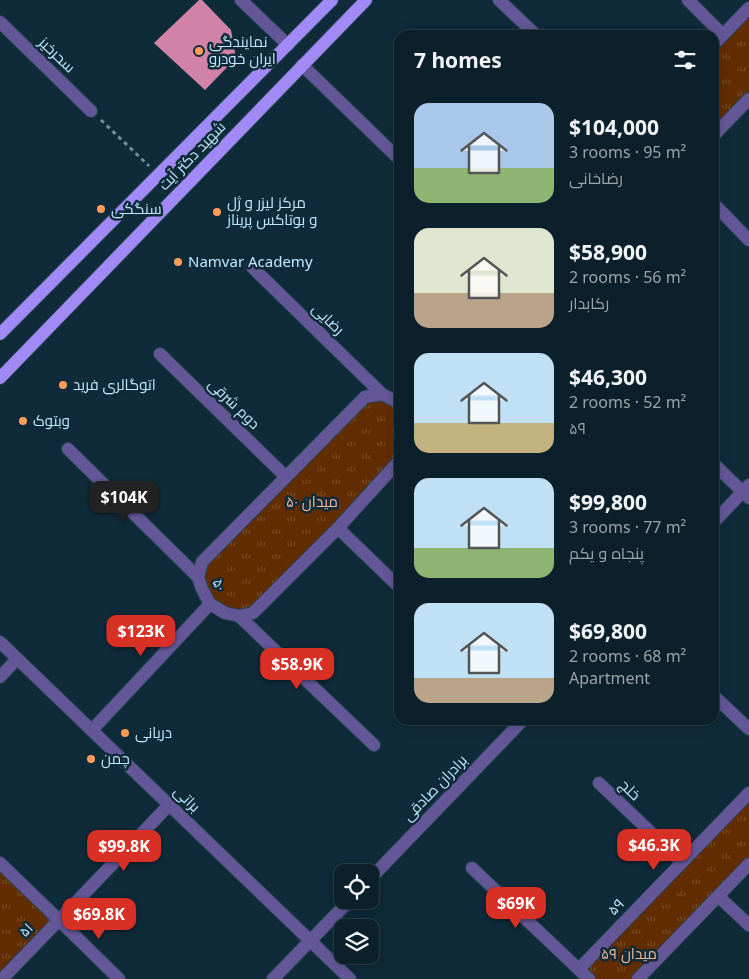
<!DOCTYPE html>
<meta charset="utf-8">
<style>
:root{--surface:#0b202a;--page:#192d36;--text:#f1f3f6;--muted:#9aa3a8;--line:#2b3e47;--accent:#d93025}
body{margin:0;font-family:"Noto Sans",Cairo,sans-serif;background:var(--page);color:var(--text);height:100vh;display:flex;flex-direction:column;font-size:19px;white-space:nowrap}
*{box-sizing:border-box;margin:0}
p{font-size:16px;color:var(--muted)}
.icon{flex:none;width:28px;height:28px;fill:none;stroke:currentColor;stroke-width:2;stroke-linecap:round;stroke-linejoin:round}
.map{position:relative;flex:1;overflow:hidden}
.details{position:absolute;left:394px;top:30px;width:325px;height:695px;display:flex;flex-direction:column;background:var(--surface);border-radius:15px;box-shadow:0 2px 12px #0003,0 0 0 1px var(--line)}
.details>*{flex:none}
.fabs{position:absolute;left:334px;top:864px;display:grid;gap:10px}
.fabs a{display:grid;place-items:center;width:45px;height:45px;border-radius:10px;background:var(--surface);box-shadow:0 2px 12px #0003,0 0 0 1px var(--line);font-size:25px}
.price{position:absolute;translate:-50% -42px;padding:0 11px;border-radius:10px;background:var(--accent);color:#fff;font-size:16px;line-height:32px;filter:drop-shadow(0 1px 2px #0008)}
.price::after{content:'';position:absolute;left:50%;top:30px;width:15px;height:11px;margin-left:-8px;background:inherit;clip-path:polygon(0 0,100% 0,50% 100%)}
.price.current{background:#222;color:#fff}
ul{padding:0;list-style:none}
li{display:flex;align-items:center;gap:15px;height:125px;padding:0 20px}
li span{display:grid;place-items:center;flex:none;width:140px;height:100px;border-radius:15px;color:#555}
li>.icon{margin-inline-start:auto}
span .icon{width:60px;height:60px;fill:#fffc;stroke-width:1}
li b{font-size:21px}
h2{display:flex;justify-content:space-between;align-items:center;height:60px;padding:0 20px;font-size:21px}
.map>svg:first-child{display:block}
</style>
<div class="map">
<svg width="749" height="979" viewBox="0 0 749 979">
<defs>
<pattern id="park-tufts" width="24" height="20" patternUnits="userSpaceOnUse" patternTransform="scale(1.25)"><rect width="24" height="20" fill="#622c01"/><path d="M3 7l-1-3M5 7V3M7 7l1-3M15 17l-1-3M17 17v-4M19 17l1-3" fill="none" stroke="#774b27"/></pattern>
</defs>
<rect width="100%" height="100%" fill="#0f2a38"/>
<g fill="url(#park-tufts)">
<path d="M 749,9 L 749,99 L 714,135 L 714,44 Z"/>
<path d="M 365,397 L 399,403 L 399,461 L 253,613 L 225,613 L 204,591 L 202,562 Z"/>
<path d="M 749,793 L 749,864 L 638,979 L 589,979 L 579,969 Z"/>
<path d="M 0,863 L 59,920 L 0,979 Z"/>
</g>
<path fill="#d083a6" d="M 199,0 L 202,0 L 231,30 L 236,58 L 205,90 L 154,43 Z"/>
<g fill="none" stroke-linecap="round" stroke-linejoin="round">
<g stroke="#284554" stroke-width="14">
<g id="street">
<path d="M 241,0 L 288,45"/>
<path d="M 499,0 L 536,35"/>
<path d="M 688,0 L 723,35"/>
<path d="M 0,22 L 91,111"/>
<path d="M 714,44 L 749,8"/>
<path d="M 302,65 L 399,159"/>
<path d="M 714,135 L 749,99"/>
<path d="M 714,204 L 749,240"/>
<path d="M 252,267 L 382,394 L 399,403"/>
<path d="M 160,354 L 285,476"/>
<path d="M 382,394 L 365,397 L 202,562 L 198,577 L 202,589 L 210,604 L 225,613 L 239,616 L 253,613 L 338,528 L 399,461"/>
<path d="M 68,449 L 198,577"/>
<path d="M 714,464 L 749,498"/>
<path d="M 714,522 L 749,485"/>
<path d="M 338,528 L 399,587"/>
<path d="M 239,616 L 374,745"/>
<path d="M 0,642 L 350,979"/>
<path d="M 0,677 L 17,659"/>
<path d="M 714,696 L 749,729"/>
<path d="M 92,730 L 210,604"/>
<path d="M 599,783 L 682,862"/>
<path d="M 0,863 L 59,920 L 2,979"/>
<path d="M 472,868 L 589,979"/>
<path d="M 370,879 L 523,720"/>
<path d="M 718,896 L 749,925"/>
<path d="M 579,969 L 749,793"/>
<path d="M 119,979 L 59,920 L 169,805"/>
<path d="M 273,979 L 350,900"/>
<path d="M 638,979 L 749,864"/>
</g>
</g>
<g stroke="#284554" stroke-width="14">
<g id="primary">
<path d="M 0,334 L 332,0"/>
<path d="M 0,378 L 366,0"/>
</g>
</g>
<path stroke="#6e90a3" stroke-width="3" stroke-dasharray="4 4" stroke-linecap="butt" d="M 101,120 L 149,166"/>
<use href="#street" stroke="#645798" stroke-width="12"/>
<use href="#primary" stroke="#a18af5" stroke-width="12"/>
</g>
<g fill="#ff9b5b" stroke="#0f2a38" stroke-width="2">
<circle cx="199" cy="51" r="5"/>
<circle cx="101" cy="209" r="5"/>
<circle cx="217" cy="212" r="5"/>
<circle cx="178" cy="262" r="5"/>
<circle cx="63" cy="385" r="5"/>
<circle cx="23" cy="421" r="5"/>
<circle cx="125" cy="733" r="5"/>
<circle cx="91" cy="759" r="5"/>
</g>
<g text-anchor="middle" stroke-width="5" stroke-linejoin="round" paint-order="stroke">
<g font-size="15" fill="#bfe8fe" stroke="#0f2a38" text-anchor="start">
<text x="209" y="47">نمایندگی<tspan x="209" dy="17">ایران خودرو</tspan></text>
<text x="227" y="208">مرکز لیزر و ژل<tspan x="227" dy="17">و بوتاکس پریناز</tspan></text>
<text x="111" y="214">سنگکی</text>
<text x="188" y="267">Namvar Academy</text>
<text x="73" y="390">اتوگالری فرید</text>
<text x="33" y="426">وبتوک</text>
<text x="135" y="738">دریانی</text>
<text x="101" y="764">چمن</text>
</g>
<g font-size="15" fill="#bfe8fe" stroke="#0f2a38">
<text transform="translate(57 55) rotate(44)" y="5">سحرخیز</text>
<text transform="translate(192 156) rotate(-46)" y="5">شهید دکتر آیت</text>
<text transform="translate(328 319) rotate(44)" y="5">رضایی</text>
<text transform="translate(234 404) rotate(44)" y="5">دوم شرقی</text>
<text transform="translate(219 585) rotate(66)" y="5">۵۰</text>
<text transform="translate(435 788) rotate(-46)" y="5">برادران صادقی</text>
<text transform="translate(630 790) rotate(44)" y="5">خلج</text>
<text transform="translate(187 799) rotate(44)" y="5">براتی</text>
<text transform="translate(616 907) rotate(-46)" y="5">۵۹</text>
<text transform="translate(26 930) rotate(-46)" y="5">۵۱</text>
</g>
<g font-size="15" fill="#f1b998" stroke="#0f2a38">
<text x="312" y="507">میدان ۵۰</text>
<text x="629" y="959">میدان ۵۹</text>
</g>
</g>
</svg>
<div class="fabs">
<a><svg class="icon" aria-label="locate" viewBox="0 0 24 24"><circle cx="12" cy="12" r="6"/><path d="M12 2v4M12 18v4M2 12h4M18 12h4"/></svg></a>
<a><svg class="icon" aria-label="layers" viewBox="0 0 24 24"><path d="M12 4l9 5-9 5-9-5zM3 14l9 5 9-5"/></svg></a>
</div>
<b class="price current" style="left:124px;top:523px">$104K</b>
<b class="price" style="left:141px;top:657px">$123K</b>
<b class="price" style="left:297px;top:690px">$58.9K</b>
<b class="price" style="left:654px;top:871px">$46.3K</b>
<b class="price" style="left:124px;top:872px">$99.8K</b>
<b class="price" style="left:516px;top:929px">$69K</b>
<b class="price" style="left:99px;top:940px">$69.8K</b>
<section class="details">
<h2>7 homes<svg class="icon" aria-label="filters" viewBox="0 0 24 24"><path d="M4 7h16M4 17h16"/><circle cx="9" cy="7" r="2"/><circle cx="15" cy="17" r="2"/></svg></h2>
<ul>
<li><span style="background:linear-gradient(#a9c7e8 65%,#8fb573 0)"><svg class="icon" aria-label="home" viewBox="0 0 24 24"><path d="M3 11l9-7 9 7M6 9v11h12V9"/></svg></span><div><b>$104,000</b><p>3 rooms · 95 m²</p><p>رضاخانی</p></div></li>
<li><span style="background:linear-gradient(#dfe7d0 65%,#b9a48a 0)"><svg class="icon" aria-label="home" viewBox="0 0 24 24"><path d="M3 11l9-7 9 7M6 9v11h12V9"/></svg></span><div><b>$58,900</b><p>2 rooms · 56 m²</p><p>رکابدار</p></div></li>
<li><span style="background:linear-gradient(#bfe0f5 70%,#c2b280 0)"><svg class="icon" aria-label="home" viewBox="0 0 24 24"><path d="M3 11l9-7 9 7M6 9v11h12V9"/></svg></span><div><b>$46,300</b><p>2 rooms · 52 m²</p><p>۵۹</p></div></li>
<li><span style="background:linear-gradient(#bfe0f5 70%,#8fb573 0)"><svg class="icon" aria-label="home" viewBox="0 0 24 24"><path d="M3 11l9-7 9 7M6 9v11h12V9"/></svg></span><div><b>$99,800</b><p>3 rooms · 77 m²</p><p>پنجاه و یکم</p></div></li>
<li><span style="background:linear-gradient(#bfe0f5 75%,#b9a48a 0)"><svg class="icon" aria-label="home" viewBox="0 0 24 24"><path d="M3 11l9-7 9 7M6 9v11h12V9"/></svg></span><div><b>$69,800</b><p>2 rooms · 68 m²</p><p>Apartment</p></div></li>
</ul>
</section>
</div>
